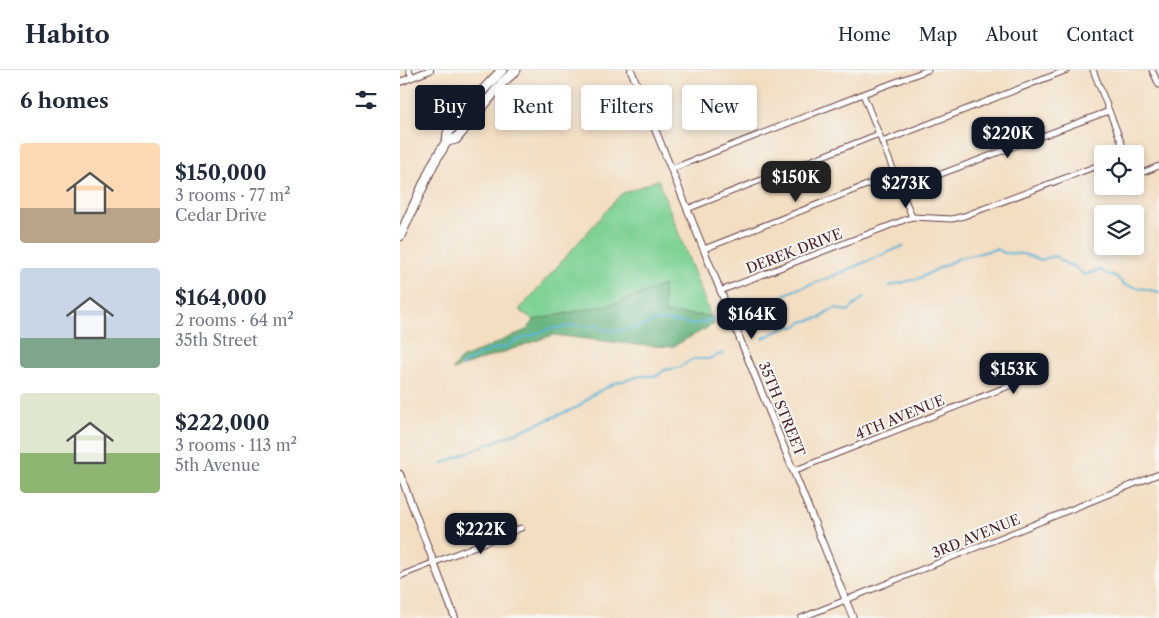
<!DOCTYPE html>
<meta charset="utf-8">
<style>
:root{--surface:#fff;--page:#f2f2f3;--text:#1f2937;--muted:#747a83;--line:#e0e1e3;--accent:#111827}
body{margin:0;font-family:"Libre Caslon Text",serif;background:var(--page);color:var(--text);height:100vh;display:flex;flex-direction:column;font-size:19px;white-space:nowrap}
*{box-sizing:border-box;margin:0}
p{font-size:16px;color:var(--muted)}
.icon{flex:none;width:28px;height:28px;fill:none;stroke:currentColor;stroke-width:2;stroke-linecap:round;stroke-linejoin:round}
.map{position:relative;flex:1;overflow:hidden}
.details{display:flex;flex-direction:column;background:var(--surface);width:400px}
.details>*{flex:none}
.guide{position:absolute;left:15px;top:15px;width:475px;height:45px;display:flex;gap:10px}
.tools{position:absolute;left:694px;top:75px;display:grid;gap:10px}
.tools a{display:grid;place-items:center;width:50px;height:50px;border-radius:5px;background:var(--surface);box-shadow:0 2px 8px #0003;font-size:25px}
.price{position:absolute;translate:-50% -42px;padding:0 11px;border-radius:10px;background:var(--accent);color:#fff;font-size:16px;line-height:32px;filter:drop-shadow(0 1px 2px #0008)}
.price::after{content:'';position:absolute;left:50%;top:30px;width:15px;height:11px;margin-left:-8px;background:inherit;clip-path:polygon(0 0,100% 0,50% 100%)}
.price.current{background:#222;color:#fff}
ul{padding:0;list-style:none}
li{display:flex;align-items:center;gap:15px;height:125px;padding:0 20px}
li span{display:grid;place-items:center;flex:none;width:140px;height:100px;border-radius:5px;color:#555}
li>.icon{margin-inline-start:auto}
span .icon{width:60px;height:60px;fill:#fffc;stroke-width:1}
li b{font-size:21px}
h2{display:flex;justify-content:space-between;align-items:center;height:60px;padding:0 20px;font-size:21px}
.chip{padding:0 18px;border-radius:5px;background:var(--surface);box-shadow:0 2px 8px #0003;font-size:18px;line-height:45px}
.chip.current{background:var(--accent);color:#fff}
header{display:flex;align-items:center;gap:30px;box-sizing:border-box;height:70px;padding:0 25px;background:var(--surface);border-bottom:1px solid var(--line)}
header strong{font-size:24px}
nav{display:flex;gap:28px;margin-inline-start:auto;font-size:18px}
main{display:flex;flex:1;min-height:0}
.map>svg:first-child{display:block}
</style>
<header>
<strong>Habito</strong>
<nav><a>Home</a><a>Map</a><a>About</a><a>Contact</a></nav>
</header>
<main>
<section class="details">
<h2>6 homes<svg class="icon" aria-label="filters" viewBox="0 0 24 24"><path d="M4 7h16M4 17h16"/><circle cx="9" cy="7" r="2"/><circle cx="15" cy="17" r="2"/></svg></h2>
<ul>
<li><span style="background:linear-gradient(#ffd9b3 65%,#b9a48a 0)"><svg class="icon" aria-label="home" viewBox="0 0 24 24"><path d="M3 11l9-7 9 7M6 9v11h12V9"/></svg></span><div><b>$150,000</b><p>3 rooms · 77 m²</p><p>Cedar Drive</p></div></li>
<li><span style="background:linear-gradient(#c9d6e8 70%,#7fa58c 0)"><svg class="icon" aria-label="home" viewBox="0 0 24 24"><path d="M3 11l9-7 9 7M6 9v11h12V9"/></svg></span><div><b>$164,000</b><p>2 rooms · 64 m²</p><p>35th Street</p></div></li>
<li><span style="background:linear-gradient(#dfe7d0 60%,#8fb573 0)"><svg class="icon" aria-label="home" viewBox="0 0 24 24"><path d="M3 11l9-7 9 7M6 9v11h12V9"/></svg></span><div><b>$222,000</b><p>3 rooms · 113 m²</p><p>5th Avenue</p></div></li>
</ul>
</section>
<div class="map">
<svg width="759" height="548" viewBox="0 0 759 548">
<rect width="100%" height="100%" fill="#f6f6f2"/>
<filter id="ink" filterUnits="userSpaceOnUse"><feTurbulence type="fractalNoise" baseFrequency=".02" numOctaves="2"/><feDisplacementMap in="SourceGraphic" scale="10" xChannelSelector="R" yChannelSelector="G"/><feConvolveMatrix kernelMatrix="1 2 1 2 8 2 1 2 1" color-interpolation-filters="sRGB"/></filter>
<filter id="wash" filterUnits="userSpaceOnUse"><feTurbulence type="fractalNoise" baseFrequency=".0096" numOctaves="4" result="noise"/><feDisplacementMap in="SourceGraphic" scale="20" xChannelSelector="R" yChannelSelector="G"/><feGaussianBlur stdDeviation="1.12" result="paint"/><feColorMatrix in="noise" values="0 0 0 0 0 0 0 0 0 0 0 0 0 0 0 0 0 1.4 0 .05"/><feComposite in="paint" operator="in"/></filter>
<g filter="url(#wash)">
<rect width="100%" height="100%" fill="#f3dec2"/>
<path fill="#7dd194" stroke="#647860" d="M 258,110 L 311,246 L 265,243 L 263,215 L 221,232 L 134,250 L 119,240 L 221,124 Z"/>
<path fill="#66b37e" stroke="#586954" d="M 263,215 L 265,243 L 311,246 L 314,254 L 272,277 L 238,275 L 153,265 L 52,300 L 61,289 L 128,259 L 134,250 L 221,232 Z"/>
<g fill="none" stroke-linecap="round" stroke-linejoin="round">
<g stroke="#59b3d6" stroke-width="2">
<path d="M 489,216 L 520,208 L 557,189 L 596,179 L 605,183 L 623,184 L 642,190 C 661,181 655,190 667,194 C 675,196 678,199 684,205 L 700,200 L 707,204 L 716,206 L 724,215 L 759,222"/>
<path d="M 338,243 L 346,242 L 397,219 L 421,211 L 503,176"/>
<path d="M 363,268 L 389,256 L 395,257 L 402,252 L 423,247 L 425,243 L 436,238 L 441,240 L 448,241 L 464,227"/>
<path d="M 61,297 C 72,287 92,278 107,277 L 110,273 L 149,259 L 181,255 L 190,257 L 198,254 L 202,260 C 215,261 229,260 241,257 C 246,255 251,252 256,251 C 280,247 286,262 313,248"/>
<path d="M 43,393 L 178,337 L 192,325 L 215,313 L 241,306 L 257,306 L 264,300 L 278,298 L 293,289 L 308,289 L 324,283"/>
</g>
</g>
</g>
<g filter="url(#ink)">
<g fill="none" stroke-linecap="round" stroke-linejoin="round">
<g stroke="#633c42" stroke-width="7">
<g id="minor">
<path d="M 9,0 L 12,7"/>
<path d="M 693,0 L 726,84"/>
<path d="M 752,0 L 759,15"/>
<path d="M 463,24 L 512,147"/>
<path d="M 482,72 L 667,0"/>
<path d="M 271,99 L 463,24 L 528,0"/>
<path d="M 735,100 L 744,102 L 759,96"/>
<path d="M 501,119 L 709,41"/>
<path d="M 287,139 L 479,64"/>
<path d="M 304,179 L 495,104"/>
<path d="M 320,221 L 512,147 L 552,149 L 564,146 L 702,94"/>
<path d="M 393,401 L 642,303"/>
<path d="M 0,506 L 121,458"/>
<path d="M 401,548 L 759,404"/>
</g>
</g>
<g stroke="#633c42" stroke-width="8">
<g id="tertiary">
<path d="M 231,0 L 453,548"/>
<path d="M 0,12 L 30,0"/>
<path d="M 0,404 L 55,548"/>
</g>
</g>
<g stroke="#633c42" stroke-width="11">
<g id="primary">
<path d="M 47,71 L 56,69 L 102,13 L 116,0"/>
<path d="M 0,166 L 33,94 L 47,71 L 48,63 L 66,38 L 102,0"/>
</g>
</g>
<use href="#minor" stroke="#fff" stroke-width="5"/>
<use href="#tertiary" stroke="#fff" stroke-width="6"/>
<use href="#primary" stroke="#fff" stroke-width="9"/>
</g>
</g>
<g text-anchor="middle" stroke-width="4" stroke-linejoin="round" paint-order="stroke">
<g font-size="14" fill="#4a1f2b" stroke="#f6f6f2">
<text transform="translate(394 181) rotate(-21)" y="5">DEREK DRIVE</text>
<text transform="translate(382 339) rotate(68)" y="5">35TH STREET</text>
<text transform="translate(500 347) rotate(-22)" y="5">4TH AVENUE</text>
<text transform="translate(576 466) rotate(-22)" y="5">3RD AVENUE</text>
</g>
</g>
</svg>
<div class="tools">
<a><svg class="icon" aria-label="locate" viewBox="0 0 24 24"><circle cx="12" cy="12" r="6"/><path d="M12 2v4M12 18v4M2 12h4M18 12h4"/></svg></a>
<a><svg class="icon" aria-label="layers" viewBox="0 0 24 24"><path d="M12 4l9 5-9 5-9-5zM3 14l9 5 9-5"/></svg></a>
</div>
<b class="price" style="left:608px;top:89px">$220K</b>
<b class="price current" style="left:396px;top:133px">$150K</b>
<b class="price" style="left:506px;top:139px">$273K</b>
<b class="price" style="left:352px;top:270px">$164K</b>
<b class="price" style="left:614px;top:325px">$153K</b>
<b class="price" style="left:81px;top:485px">$222K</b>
<div class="guide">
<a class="chip current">Buy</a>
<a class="chip">Rent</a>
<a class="chip">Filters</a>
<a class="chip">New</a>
</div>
</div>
</main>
